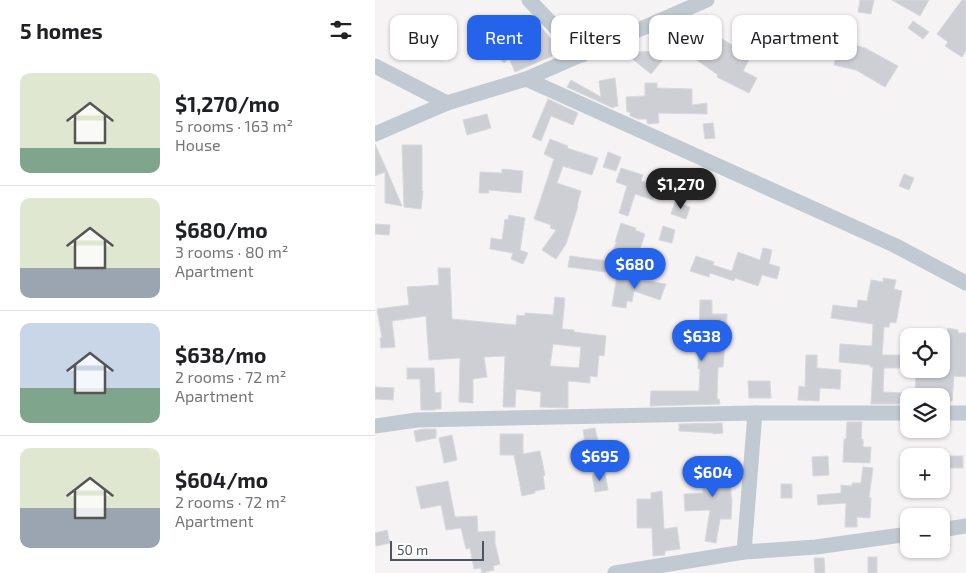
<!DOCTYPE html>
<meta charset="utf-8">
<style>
:root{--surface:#fff;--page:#f6f6f6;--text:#202124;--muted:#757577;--line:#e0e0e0;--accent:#2563eb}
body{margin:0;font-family:"Exo 2",sans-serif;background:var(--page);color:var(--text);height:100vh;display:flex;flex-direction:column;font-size:19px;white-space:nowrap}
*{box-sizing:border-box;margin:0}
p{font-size:16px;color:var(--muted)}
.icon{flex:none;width:28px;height:28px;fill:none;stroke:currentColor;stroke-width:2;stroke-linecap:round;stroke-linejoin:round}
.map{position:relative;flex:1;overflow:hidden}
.drawer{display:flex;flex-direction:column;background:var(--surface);width:375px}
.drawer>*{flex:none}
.hud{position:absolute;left:15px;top:15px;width:475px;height:45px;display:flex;gap:10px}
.tools{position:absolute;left:525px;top:328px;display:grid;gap:10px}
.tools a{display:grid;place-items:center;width:50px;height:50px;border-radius:10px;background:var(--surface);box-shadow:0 1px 4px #0004;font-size:25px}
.scale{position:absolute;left:15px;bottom:12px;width:94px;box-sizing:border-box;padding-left:5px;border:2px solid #4a5661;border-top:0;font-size:14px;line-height:18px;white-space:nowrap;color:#4a5661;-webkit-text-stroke:4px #fff;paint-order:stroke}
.price{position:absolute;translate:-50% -42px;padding:0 11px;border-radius:18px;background:var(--accent);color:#fff;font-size:16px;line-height:32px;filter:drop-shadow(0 1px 2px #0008)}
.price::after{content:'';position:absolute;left:50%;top:30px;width:15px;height:11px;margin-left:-8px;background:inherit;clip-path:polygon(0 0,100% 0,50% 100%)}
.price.current{background:#222;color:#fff}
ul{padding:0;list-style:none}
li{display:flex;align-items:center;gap:15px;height:125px;padding:0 20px}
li+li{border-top:1px solid var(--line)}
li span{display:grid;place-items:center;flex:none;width:140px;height:100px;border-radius:10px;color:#555}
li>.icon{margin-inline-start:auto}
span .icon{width:60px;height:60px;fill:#fffc;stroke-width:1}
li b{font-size:21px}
h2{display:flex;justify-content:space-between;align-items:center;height:60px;padding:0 20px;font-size:21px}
.pill{padding:0 18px;border-radius:10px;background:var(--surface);box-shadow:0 1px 4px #0004;font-size:18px;line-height:45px}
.pill.current{background:var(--accent);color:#fff}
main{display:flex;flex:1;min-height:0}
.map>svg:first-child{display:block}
</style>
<main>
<section class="drawer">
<h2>5 homes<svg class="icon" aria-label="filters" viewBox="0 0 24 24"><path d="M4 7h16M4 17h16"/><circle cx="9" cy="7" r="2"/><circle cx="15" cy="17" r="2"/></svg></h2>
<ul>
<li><span style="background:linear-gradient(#dfe7d0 75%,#7fa58c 0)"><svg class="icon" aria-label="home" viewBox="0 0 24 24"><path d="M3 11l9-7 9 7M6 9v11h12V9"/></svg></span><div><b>$1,270/mo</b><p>5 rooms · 163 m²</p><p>House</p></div></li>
<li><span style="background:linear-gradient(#dfe7d0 70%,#9aa5b1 0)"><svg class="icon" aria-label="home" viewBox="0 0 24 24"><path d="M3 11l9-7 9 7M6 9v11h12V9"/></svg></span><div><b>$680/mo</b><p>3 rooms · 80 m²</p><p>Apartment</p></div></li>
<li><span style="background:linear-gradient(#c9d6e8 65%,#7fa58c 0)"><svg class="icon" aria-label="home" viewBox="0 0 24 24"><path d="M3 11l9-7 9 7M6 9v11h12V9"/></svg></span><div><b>$638/mo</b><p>2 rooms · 72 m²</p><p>Apartment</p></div></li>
<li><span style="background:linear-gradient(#dfe7d0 60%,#9aa5b1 0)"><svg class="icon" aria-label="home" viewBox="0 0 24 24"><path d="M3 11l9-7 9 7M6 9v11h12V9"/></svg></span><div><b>$604/mo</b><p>2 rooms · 72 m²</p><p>Apartment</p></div></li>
</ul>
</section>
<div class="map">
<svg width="591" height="573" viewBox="0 0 591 573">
<rect width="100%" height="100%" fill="#f5f3f3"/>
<g fill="#cdcfd5" stroke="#d7d9de" fill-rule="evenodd">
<path d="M 485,0 L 499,0 L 496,14 L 483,12 Z"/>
<path d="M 517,0 L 554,0 L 545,16 Z"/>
<path d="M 587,0 L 591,0 L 591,50 L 587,57 L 570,46 L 573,42 L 562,34 Z"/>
<path d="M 157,16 L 180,44 L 184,53 L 140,72 L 134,58 L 129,63 L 107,44 L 115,36 L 122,42 L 131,33 L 133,35 L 145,24 L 146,25 Z"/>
<path d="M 35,19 L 57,20 L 47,39 L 40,38 L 37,49 L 27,46 L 32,26 L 35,27 Z"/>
<path d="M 538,21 L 554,32 L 548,39 L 533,28 Z"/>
<path d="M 327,25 L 367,52 L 369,47 L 378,52 L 368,71 L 382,78 L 374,93 L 342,77 L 343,75 L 306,49 L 304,52 L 295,43 L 304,34 L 313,42 Z"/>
<path d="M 466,40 L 490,48 L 523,66 L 510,87 L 481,70 L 459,65 Z"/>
<path d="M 281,51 L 289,58 L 276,74 L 250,53 L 264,53 L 264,52 Z"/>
<path d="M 240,78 L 243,106 L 239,107 L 238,108 L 192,87 L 196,80 L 226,97 L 224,81 Z"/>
<path d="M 270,83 L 282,83 L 282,88 L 317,89 L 317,105 L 332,103 L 332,114 L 283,113 L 284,123 L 273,124 L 272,123 L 272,119 L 263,119 L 255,116 L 255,112 L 252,112 L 251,97 L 270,96 Z"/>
<path d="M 173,99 L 203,113 L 198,125 L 176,116 L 166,141 L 157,137 Z"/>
<path d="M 112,114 L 116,128 L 92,135 L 88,120 Z"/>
<path d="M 338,123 L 340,138 L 330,139 L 328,124 Z"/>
<path d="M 175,139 L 193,146 L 192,148 L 223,158 L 217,175 L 188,166 L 182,183 L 206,191 L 202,206 L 203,206 L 191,244 L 181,259 L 167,250 L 181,230 L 175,228 L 176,225 L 159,219 L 179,159 L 169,154 Z"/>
<path d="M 0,144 L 10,166 L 27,206 L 10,203 L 10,172 L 0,176 Z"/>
<path d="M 27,145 L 47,145 L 47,191 L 48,191 L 46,209 L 29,207 Z"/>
<path d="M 233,152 L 246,157 L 241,171 L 228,167 Z"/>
<path d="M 246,168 L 268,175 L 266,181 L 283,186 L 278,200 L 260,194 L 253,216 L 244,213 L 252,186 L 241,182 Z"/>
<path d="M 127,169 L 148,171 L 146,193 L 114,190 L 114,193 L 104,193 L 105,172 L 127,173 Z"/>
<path d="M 304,169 L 316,173 L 312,185 L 300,181 Z"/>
<path d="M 529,174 L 539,178 L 534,190 L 524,186 Z"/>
<path d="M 300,202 L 315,207 L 311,219 L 296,214 Z"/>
<path d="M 134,215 L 150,218 L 145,250 L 153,253 L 148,264 L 136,259 L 138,253 L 115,249 L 116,238 L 127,240 L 130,219 L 133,220 Z"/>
<path d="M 246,223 L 261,228 L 260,230 L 270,234 L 263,255 L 264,256 L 259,264 L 237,251 L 242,242 L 240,242 Z"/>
<path d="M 0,224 L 15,225 L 14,235 L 0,234 Z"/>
<path d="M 288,226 L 300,230 L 297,243 L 284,240 Z"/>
<path d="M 388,248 L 397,250 L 394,264 L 405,267 L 402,279 L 387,275 L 383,286 L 360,278 L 359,281 L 335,273 L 334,277 L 315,271 L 321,256 L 339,262 L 338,265 L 357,271 L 363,252 L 385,260 Z"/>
<path d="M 195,256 L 232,261 L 231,272 L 193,267 Z"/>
<path d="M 63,268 L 75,268 L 77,319 L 141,325 L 142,315 L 150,316 L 150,313 L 178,315 L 180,297 L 190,298 L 187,329 L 199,330 L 199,332 L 231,336 L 229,356 L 224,355 L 222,377 L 215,376 L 215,383 L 193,381 L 193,408 L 165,407 L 166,392 L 141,389 L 140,407 L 128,407 L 130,356 L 109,357 L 112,377 L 98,379 L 98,403 L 84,402 L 85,358 L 54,360 L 51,316 L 17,321 L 20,347 L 6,348 L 5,338 L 7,338 L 2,309 L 34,305 L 32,287 L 64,285 ZM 178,344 L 206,347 L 204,368 L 175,366 Z"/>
<path d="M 242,276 L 291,284 L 285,300 L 259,291 L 257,302 L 252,301 L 251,308 L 237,306 Z"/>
<path d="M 508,278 L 521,280 L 519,289 L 527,291 L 521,323 L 515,322 L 514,327 L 509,327 L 507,355 L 534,355 L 534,368 L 509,368 L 508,392 L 527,393 L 526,404 L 496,404 L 498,367 L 495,367 L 495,365 L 464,362 L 465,344 L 497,346 L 498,324 L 456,318 L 458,305 L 482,308 L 483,300 L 492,301 L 496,280 L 508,282 Z"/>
<path d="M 325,300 L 337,300 L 337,314 L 352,314 L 351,342 L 350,342 L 348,367 L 343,367 L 342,399 L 344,399 L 345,404 L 275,406 L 276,391 L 324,391 L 325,369 L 323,369 Z"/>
<path d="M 573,328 L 583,330 L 583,333 L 591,333 L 591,377 L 579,376 L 577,401 L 567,400 L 567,396 L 540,396 L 541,369 L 566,369 L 566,348 L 570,348 Z"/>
<path d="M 431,355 L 442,355 L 442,368 L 466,370 L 465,389 L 445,388 L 444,401 L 423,400 L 424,386 L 430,387 Z"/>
<path d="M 32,368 L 59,368 L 60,393 L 66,392 L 66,409 L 60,409 L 60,410 L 46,410 L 45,379 L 32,379 Z"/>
<path d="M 373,381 L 395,381 L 396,398 L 374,398 Z"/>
<path d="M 0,387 L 19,388 L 18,400 L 0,399 Z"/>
<path d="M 472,422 L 487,422 L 486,439 L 488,439 L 488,447 L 496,447 L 495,463 L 468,462 L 469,439 L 471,439 Z"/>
<path d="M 347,423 L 348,433 L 338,434 L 338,433 L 304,431 L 304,424 Z"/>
<path d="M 220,428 L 224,446 L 211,448 L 208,430 Z"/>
<path d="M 49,429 L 61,429 L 61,438 L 41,442 L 39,431 Z"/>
<path d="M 125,434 L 148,434 L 148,454 L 165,451 L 170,475 L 168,476 L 170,489 L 160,491 L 160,493 L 147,496 L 139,455 L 125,455 Z"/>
<path d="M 77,435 L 82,460 L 69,463 L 64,438 Z"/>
<path d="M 453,456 L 454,475 L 438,476 L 437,457 Z"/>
<rect x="566" y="456" width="22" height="12"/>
<path d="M 352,463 L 357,501 L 356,519 L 345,519 L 341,543 L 330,541 L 335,510 L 310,511 L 309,494 L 328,493 L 326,465 Z"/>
<path d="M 488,467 L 498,468 L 494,497 L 496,498 L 495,518 L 482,517 L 482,527 L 470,527 L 471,503 L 443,505 L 442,495 L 466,493 L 466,485 L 477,486 L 477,483 L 486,483 Z"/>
<path d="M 230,473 L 233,490 L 220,492 L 217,475 Z"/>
<path d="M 73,481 L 80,517 L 102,516 L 103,532 L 120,531 L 120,543 L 125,564 L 118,566 L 119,570 L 107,573 L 106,568 L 99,569 L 95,548 L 91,549 L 86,528 L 71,530 L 66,505 L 46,509 L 41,487 Z"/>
<rect x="406" y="484" width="11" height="14"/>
<path d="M 287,491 L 289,529 L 302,527 L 305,549 L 290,551 L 290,555 L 278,556 L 277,528 L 262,528 L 262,499 L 276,499 L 276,493 Z"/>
<path d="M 12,530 L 15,543 L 1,546 L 0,533 Z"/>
<rect x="493" y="557" width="9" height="16"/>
<path d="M 439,558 L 449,558 L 450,573 L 440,573 Z"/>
</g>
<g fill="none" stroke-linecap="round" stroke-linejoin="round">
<g stroke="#c1cad2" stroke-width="15">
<path d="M 154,0 L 207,55"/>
<path d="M 0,66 L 72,103"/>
<path d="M 151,79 L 519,245 L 591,283"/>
<path d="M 0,134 L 72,103 L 151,79 L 332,0"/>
<path d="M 566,413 L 591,413"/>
<path d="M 0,426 L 42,420 L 380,413 L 534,413"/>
<path d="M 566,530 L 591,526"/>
<path d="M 369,552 L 380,413"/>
<path d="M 240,573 L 369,552 L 441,547 L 534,534"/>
</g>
</g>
</svg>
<div class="tools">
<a><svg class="icon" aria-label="locate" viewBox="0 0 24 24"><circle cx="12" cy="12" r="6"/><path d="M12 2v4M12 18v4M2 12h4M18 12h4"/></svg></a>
<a><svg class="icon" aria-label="layers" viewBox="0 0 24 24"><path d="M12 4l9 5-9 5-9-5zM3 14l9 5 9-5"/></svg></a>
<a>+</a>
<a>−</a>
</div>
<div class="scale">50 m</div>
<b class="price current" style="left:306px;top:210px">$1,270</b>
<b class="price" style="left:260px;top:290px">$680</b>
<b class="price" style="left:327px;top:362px">$638</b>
<b class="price" style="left:225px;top:482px">$695</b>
<b class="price" style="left:338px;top:498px">$604</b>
<div class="hud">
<a class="pill">Buy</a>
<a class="pill current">Rent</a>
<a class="pill">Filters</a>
<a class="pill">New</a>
<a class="pill">Apartment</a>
</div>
</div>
</main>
